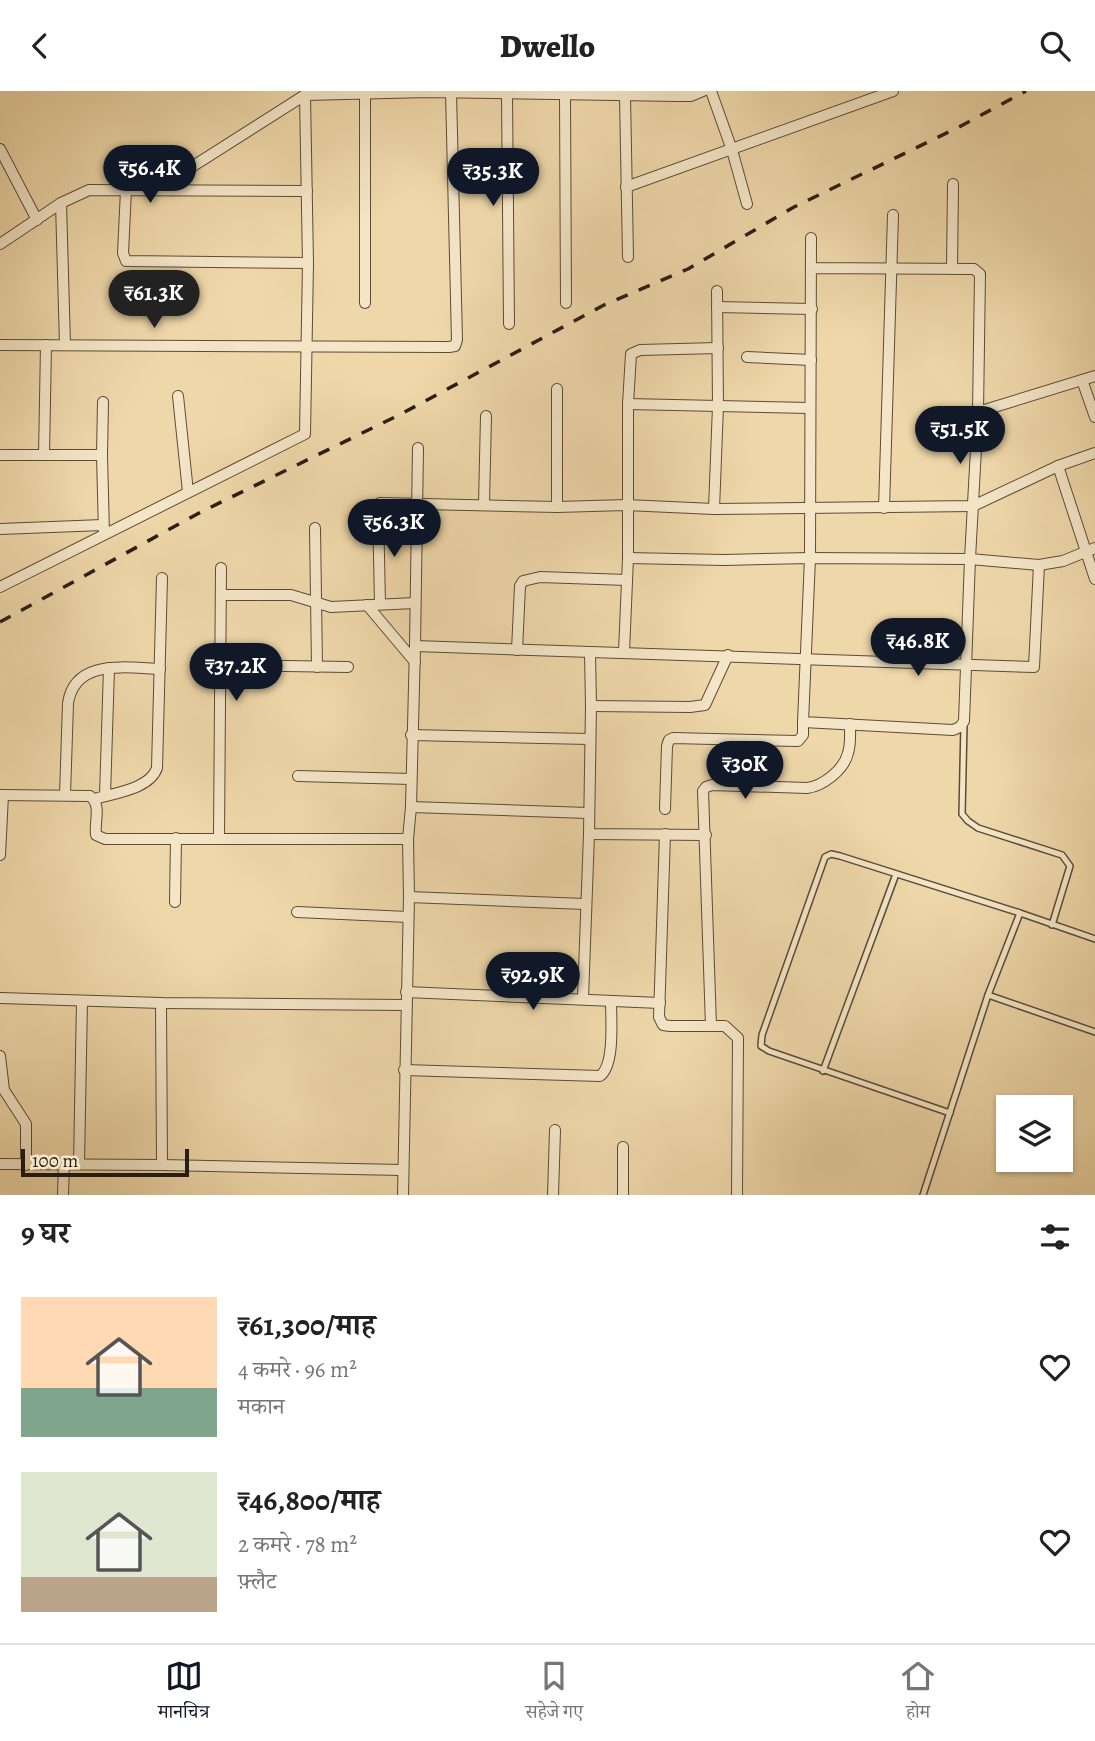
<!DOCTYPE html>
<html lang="hi">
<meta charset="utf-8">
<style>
:root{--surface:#fff;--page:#f2f2f2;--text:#222;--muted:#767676;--line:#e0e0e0;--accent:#111827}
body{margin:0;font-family:Alegreya,"Noto Serif Devanagari",serif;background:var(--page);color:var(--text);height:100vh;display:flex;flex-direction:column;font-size:26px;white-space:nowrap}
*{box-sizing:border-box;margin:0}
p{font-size:23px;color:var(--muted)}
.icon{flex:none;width:38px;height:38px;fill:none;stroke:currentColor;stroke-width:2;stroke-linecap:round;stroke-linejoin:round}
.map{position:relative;height:1104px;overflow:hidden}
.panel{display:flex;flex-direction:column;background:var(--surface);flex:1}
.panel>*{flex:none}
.fabs{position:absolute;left:996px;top:1004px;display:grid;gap:14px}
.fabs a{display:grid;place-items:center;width:77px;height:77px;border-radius:0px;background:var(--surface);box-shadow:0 2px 5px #0004;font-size:35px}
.scale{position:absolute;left:21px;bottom:18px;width:168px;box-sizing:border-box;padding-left:7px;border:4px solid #291e13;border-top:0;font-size:19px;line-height:24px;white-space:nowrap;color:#291e13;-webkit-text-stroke:5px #f4e5c7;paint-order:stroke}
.price{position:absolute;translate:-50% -60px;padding:0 16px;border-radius:24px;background:var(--accent);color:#fff;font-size:23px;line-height:46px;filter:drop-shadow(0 2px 4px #0008)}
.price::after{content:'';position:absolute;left:50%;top:42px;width:21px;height:16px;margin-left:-10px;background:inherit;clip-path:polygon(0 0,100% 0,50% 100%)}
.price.current{background:#222;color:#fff}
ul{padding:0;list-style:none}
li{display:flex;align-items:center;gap:21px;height:175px;padding:0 21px}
li span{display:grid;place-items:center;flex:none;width:196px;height:140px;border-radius:0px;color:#555}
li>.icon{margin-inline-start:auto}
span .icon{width:84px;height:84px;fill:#fffc;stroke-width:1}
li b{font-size:30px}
h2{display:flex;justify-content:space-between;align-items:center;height:84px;padding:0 21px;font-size:30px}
header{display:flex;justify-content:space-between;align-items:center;height:91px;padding:0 21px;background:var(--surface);font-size:32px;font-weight:800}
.tab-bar{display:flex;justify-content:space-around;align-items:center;height:98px;border-top:2px solid var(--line);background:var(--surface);font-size:19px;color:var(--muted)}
.tab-bar a{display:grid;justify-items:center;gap:4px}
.tab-bar .current{color:var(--accent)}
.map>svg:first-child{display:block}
</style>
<header><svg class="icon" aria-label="back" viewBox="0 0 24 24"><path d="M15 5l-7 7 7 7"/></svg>Dwello<svg class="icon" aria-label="search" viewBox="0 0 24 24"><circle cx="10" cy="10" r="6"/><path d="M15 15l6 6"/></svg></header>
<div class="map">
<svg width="1095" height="1104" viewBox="0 0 1095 1104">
<rect width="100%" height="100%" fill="#eed7a9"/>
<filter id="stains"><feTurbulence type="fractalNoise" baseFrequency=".00286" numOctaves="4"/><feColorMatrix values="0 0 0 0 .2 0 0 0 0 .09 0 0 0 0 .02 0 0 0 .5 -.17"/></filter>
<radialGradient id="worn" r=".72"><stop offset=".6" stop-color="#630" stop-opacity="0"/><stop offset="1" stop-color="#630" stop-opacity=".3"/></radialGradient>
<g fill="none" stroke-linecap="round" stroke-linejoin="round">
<g stroke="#5a4c38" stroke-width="8">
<g id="service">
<path d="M 964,633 L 962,723 L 968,730 L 978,737 L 1062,764 L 1070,775 L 1052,834"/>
<path d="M 988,904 L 1095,941"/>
<path d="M 823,980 L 896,783"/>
<path d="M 950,1022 L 769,960 L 761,955 L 762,944 L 825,766 L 831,763 L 840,765 L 1020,822 L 1095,848"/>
<path d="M 923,1104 L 988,904 L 1020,822"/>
</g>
</g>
<g stroke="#5a4c38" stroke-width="12">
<g id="minor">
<path d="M 365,0 L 365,212"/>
<path d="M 711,0 L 732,59 L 747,113"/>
<path d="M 507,2 L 509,233"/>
<path d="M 565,4 L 566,212"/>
<path d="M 625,4 L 628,166"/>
<path d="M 0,58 L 37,129"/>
<path d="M 626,96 L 893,0"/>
<path d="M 157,98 L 305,4"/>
<path d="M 126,99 L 123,162 L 126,170 L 308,172"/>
<path d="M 61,112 L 65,254"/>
<path d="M 811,147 L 810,467 L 803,631 L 953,639 L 960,636 L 964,630 L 970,468 L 978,321 L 980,183 L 974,178 L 812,177"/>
<path d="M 0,153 L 61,112 L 89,99 L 307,100"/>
<path d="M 952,178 L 953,93"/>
<path d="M 717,216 L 812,218"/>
<path d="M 0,254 L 449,256 L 455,255 L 457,249 L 451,1"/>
<path d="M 747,266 L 811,269"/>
<path d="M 1082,289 L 1095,326"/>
<path d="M 557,298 L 557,416"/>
<path d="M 178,305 L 188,401"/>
<path d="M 628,313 L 810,317"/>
<path d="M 978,321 L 1095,285"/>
<path d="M 0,364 L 102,364 L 104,442"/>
<path d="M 44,364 L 46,254"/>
<path d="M 102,364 L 103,311"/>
<path d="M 1058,375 L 1095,488"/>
<path d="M 484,413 L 486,325"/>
<path d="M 884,417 L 893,124"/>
<path d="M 714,418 L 718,315 L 717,200"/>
<path d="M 315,437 L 317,576"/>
<path d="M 0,438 L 103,434"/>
<path d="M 628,467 L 724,469 L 810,467 L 970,468 L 1039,474 L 1063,470 L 1095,457"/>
<path d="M 0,496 L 305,343 L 308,172 L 305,4 L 428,1 L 677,5 L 691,5 L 703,0"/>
<path d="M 221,504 L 291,504 L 331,516 L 415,512"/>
<path d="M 380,513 L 378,417 L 380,412 L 557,416 L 626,414 L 714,418 L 973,415 L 1058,375 L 1095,362"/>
<path d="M 367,514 L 415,571"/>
<path d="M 415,555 L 1034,576 L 1039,474"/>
<path d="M 517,559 L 520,495 L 523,490 L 540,486 L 627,489"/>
<path d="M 624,561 L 628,467 L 628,313 L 631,263 L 640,259 L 718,257"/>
<path d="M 590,562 L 591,615 L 589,743 L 706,744"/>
<path d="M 221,574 L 348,576"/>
<path d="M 591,615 L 690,616 L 705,614 L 728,564"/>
<path d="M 411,644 L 589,648"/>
<path d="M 298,685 L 411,688"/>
<path d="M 0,704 L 90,705 C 102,714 94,731 96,744 L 105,748 L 408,748"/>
<path d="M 65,704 L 68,612 C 75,567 127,577 160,578"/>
<path d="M 105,705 L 109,577"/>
<path d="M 95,708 C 114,702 150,698 157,677 L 162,487"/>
<path d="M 411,716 L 588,722"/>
<path d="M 665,718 L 667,655 L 669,649 L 673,647 L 798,650 L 803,644 L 803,631"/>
<path d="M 665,743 L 659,926 L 663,934 L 670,935 L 725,935 L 738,947 L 737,1104"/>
<path d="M 219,746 L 221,477"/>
<path d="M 0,764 L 3,704"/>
<path d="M 409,806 L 585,813"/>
<path d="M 175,811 L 176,747"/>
<path d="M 297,821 L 408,826"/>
<path d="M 406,901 L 660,912"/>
<path d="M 0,907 L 161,912 L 405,914"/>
<path d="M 583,907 L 589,743"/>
<path d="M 161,912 L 162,1074"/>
<path d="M 711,935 L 703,700 L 706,696 L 712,694 L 807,697 C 823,695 844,679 848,662 C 851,653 850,643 850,633"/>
<path d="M 0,965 L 4,999 L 26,1033 L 26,1074"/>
<path d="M 404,979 L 600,985 C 615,974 611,929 611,910"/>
<path d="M 623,1056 L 623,1104"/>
<path d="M 0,1073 L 162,1074 L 402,1079"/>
<path d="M 79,1073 L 82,910"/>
<path d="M 63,1104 L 64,1073"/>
<path d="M 403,1104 L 409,806 L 408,748 L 411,716 L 415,555 L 418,357"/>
<path d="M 553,1104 L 555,1039"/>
</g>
</g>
<use href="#service" stroke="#f4e5c7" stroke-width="5"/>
<use href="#minor" stroke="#f4e5c7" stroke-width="10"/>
<path stroke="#291e13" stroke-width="3.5" stroke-dasharray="12 12" stroke-linecap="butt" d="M 0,531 L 201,421 L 401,323 L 604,214 L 688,178 L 794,116 L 959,36 L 1026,0"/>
</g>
<rect width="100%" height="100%" filter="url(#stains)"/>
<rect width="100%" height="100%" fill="url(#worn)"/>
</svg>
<div class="fabs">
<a><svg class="icon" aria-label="layers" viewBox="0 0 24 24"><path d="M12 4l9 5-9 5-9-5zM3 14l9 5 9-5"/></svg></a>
</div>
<div class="scale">100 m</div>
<b class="price" style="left:150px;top:114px">₹56.4K</b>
<b class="price" style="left:493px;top:117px">₹35.3K</b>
<b class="price current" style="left:154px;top:239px">₹61.3K</b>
<b class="price" style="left:960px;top:375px">₹51.5K</b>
<b class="price" style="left:394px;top:468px">₹56.3K</b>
<b class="price" style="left:918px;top:587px">₹46.8K</b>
<b class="price" style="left:236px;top:612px">₹37.2K</b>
<b class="price" style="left:745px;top:710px">₹30K</b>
<b class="price" style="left:533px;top:921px">₹92.9K</b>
</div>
<section class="panel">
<h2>9 घर<svg class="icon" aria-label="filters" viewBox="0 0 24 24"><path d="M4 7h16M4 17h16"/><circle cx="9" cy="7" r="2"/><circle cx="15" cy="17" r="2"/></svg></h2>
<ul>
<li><span style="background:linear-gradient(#ffd9b3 65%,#7fa58c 0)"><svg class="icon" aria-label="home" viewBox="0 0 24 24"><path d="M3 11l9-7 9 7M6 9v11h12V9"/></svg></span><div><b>₹61,300/माह</b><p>4 कमरे · 96 m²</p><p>मकान</p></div><svg class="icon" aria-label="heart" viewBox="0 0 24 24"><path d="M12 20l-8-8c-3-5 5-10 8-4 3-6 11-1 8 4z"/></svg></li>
<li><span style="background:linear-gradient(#dfe7d0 75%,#b9a48a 0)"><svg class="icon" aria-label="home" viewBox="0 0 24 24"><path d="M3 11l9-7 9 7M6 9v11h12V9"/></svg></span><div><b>₹46,800/माह</b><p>2 कमरे · 78 m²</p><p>फ़्लैट</p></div><svg class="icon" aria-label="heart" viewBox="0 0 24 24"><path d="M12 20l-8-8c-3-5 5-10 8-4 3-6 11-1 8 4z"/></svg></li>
</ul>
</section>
<nav class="tab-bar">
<a class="current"><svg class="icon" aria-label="map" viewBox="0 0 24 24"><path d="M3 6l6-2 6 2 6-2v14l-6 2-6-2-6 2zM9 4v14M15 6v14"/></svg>मानचित्र</a>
<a><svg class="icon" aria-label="saved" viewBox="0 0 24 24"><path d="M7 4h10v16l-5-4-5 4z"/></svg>सहेजे गए</a>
<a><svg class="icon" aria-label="home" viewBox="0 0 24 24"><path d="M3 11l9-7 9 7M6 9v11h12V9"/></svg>होम</a>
</nav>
